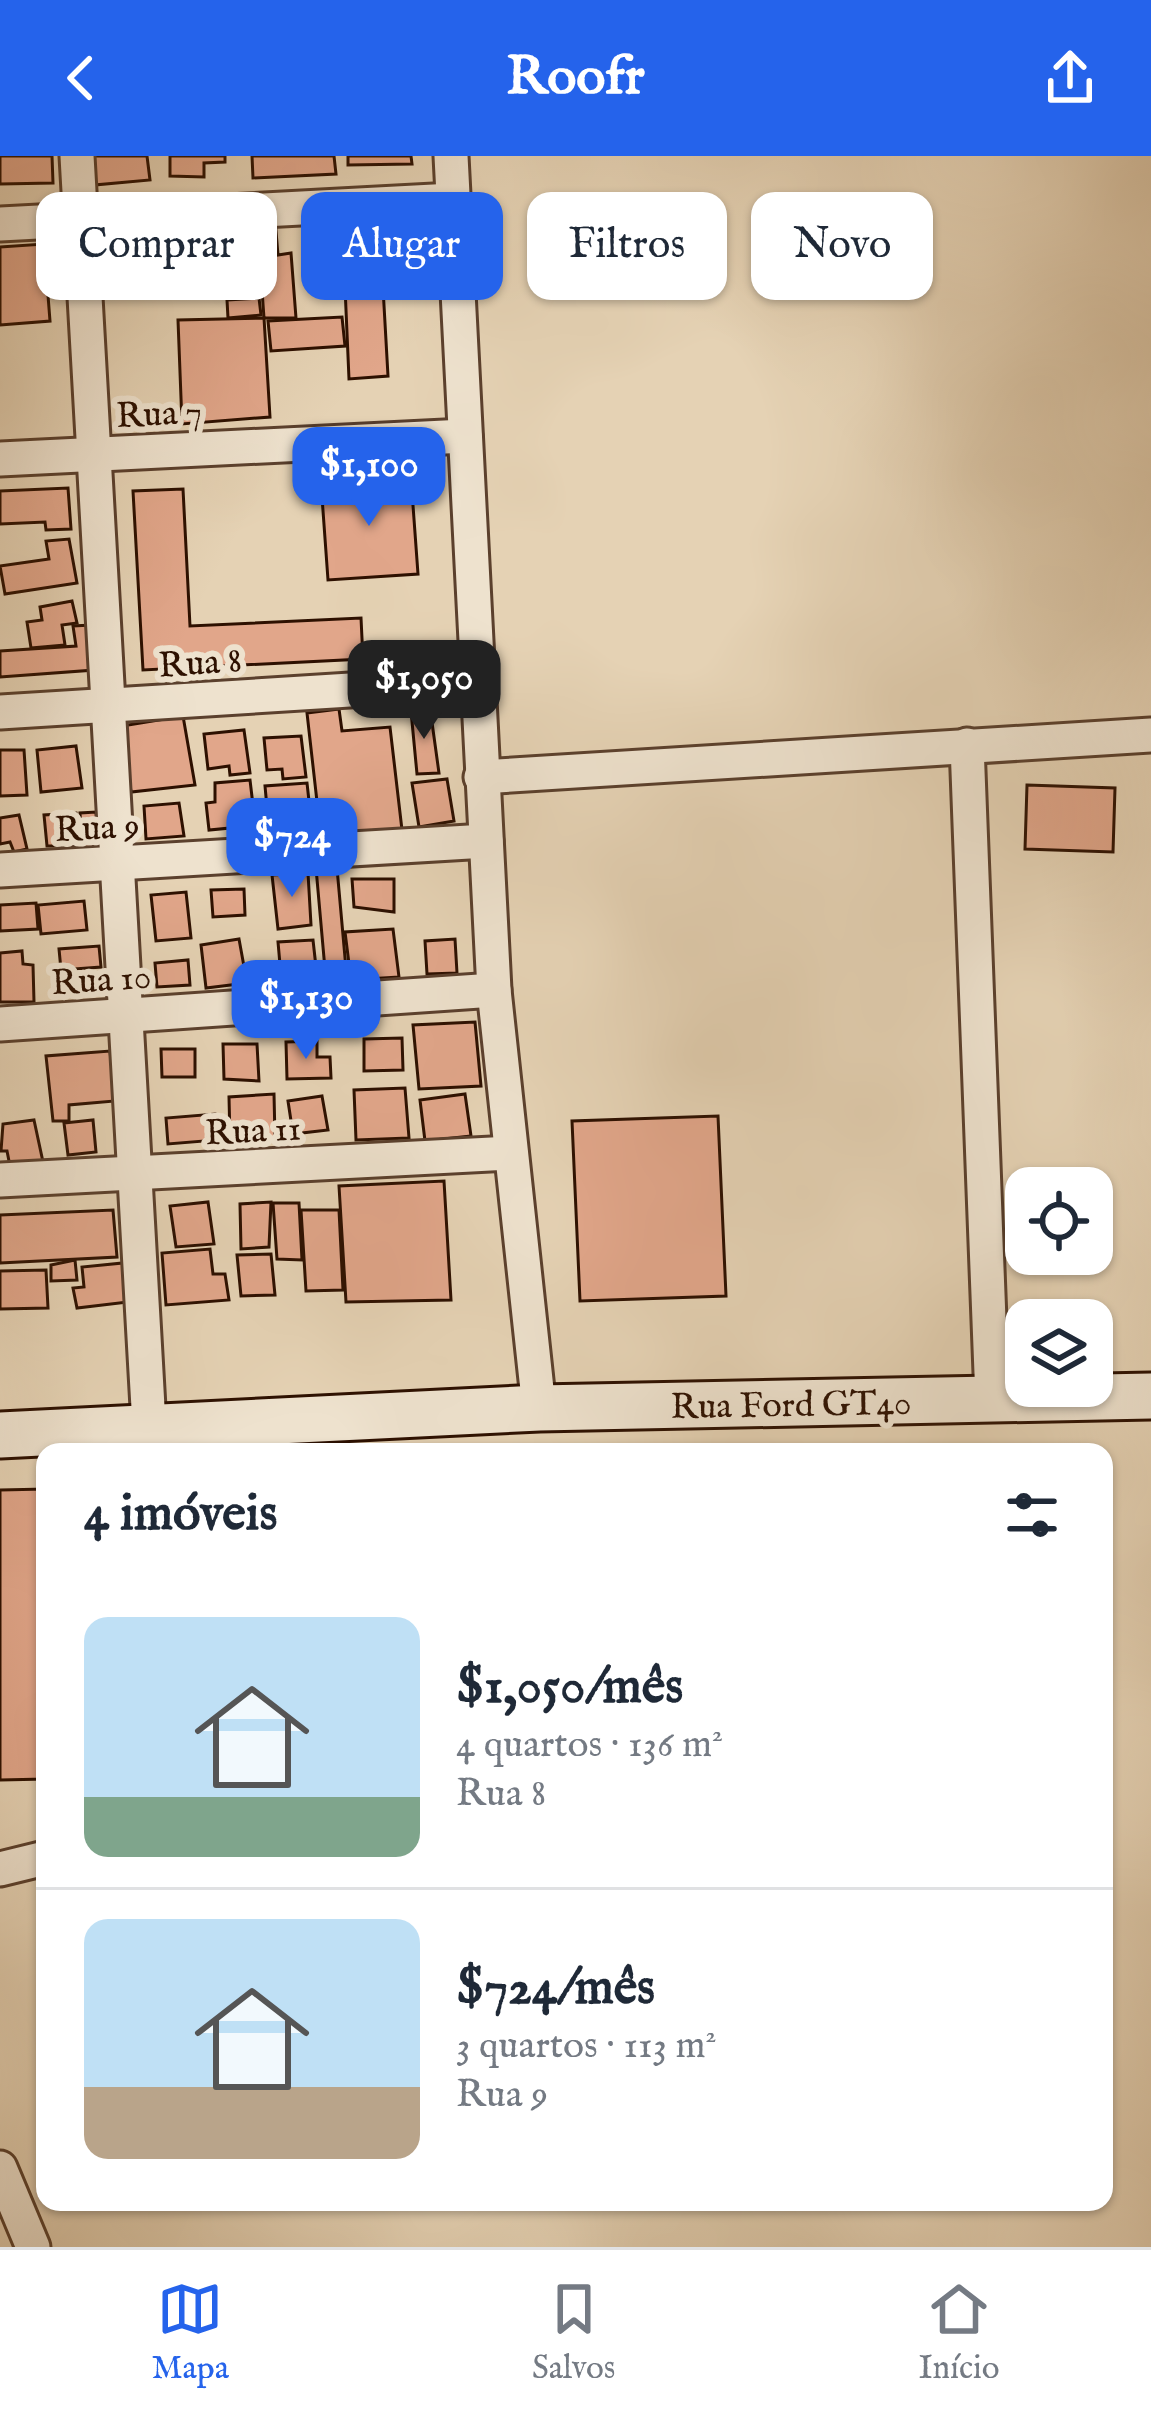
<!DOCTYPE html>
<html lang="pt">
<meta charset="utf-8">
<style>
:root{--surface:#fff;--page:#f2f2f3;--text:#1f2937;--muted:#747a83;--line:#e0e1e3;--accent:#2563eb}
body{margin:0;font-family:"IM FELL English",serif;background:var(--page);color:var(--text);height:100vh;display:flex;flex-direction:column;font-size:45px;white-space:nowrap}
*{box-sizing:border-box;margin:0}
p{font-size:39px;color:var(--muted)}
.icon{flex:none;width:66px;height:66px;fill:none;stroke:currentColor;stroke-width:2;stroke-linecap:round;stroke-linejoin:round}
.map{position:relative;flex:1;overflow:hidden}
.sheet{position:absolute;left:36px;top:1287px;width:1077px;height:768px;display:flex;flex-direction:column;background:var(--surface);border-radius:24px;box-shadow:0 3px 9px #0004}
.sheet>*{flex:none}
.top-card{position:absolute;left:36px;top:36px;width:1080px;height:108px;display:flex;gap:24px}
.buttons{position:absolute;left:1005px;top:1011px;display:grid;gap:24px}
.buttons a{display:grid;place-items:center;width:108px;height:108px;border-radius:24px;background:var(--surface);box-shadow:0 3px 9px #0004;font-size:60px}
.price{position:absolute;translate:-50% -102px;padding:0 27px;border-radius:24px;background:var(--accent);color:#fff;font-size:39px;line-height:78px;filter:drop-shadow(0 3px 6px #0008)}
.price::after{content:'';position:absolute;left:50%;top:72px;width:36px;height:27px;margin-left:-18px;background:inherit;clip-path:polygon(0 0,100% 0,50% 100%)}
.price.selected{background:#222;color:#fff}
ul{padding:0;list-style:none}
li{display:flex;align-items:center;gap:36px;height:300px;padding:0 48px}
li+li{border-top:3px solid var(--line)}
li span{display:grid;place-items:center;flex:none;width:336px;height:240px;border-radius:24px;color:#555}
li>.icon{margin-inline-start:auto}
span .icon{width:144px;height:144px;fill:#fffc;stroke-width:1}
li b{font-size:51px}
h2{display:flex;justify-content:space-between;align-items:center;height:144px;padding:0 48px;font-size:51px}
.pill{padding:0 42px;border-radius:24px;background:var(--surface);box-shadow:0 3px 9px #0004;font-size:42px;line-height:108px}
.pill.selected{background:var(--accent);color:#fff}
header{display:flex;justify-content:space-between;align-items:center;height:156px;padding:0 48px;background:var(--accent);color:#fff;font-size:54px;font-weight:800}
.tab-bar{display:flex;justify-content:space-around;align-items:center;height:168px;border-top:3px solid var(--line);background:var(--surface);font-size:33px;color:var(--muted)}
.tab-bar a{display:grid;justify-items:center;gap:6px}
.tab-bar .selected{color:var(--accent)}
.map>svg:first-child{display:block}
</style>
<header><svg class="icon" aria-label="back" viewBox="0 0 24 24"><path d="M15 5l-7 7 7 7"/></svg>Roofr<svg class="icon" aria-label="share" viewBox="0 0 24 24"><path d="M12 15V3M7 8l5-5 5 5M5 13v7h14v-7"/></svg></header>
<div class="map">
<svg width="1151" height="2091" viewBox="0 0 1151 2091">
<rect width="100%" height="100%" fill="#e5d2b4"/>
<filter id="stains"><feTurbulence type="fractalNoise" baseFrequency=".00167" numOctaves="4"/><feColorMatrix values="0 0 0 0 .2 0 0 0 0 .09 0 0 0 0 .02 0 0 0 .5 -.17"/></filter>
<radialGradient id="worn" r=".72"><stop offset=".6" stop-color="#630" stop-opacity="0"/><stop offset="1" stop-color="#630" stop-opacity=".3"/></radialGradient>
<g fill="#e1a68a" stroke="#2d1000" stroke-width="3">
<path d="M 0,0 L 52,0 L 53,27 L 0,28 Z"/>
<path d="M 91,0 L 147,0 L 150,24 L 94,29 Z"/>
<path d="M 170,0 L 225,0 L 225,6 L 204,7 L 204,21 L 170,20 Z"/>
<path d="M 252,0 L 334,0 L 336,18 L 253,22 Z"/>
<path d="M 348,0 L 411,0 L 412,8 L 348,9 Z"/>
<path d="M 379,61 L 388,220 L 349,223 L 342,62 Z"/>
<path d="M 275,63 L 278,99 L 291,97 L 296,162 L 264,162 L 257,65 Z"/>
<path d="M 44,88 L 50,165 L 0,169 L 0,91 Z"/>
<path d="M 259,142 L 261,159 L 228,162 L 227,144 Z"/>
<path d="M 342,161 L 345,190 L 271,195 L 268,165 Z"/>
<path d="M 264,162 L 270,261 L 182,268 L 178,164 Z"/>
<path d="M 411,322 L 418,418 L 328,424 L 321,327 Z"/>
<path d="M 68,332 L 71,373 L 46,374 L 45,366 L 0,368 L 0,335 Z"/>
<path d="M 183,333 L 190,470 L 361,462 L 363,503 L 143,514 L 133,335 Z"/>
<path d="M 69,383 L 77,427 L 5,438 L 0,410 L 49,403 L 46,385 Z"/>
<path d="M 72,445 L 77,467 L 62,469 L 65,489 L 31,492 L 27,466 L 42,464 L 40,451 Z"/>
<path d="M 91,469 L 94,514 L 0,521 L 0,495 L 76,490 L 73,470 Z"/>
<path d="M 430,552 L 439,617 L 417,618 L 411,555 Z"/>
<path d="M 339,553 L 342,575 L 390,571 L 402,674 L 321,681 L 307,557 Z"/>
<path d="M 183,560 L 195,629 L 131,636 L 122,570 Z"/>
<path d="M 244,574 L 250,617 L 230,619 L 229,610 L 208,613 L 204,578 Z"/>
<path d="M 301,580 L 306,621 L 283,623 L 282,613 L 267,614 L 264,582 Z"/>
<path d="M 76,590 L 82,632 L 41,636 L 37,594 Z"/>
<path d="M 0,594 L 24,594 L 27,639 L 0,640 Z"/>
<path d="M 447,623 L 454,665 L 419,671 L 412,627 Z"/>
<path d="M 250,624 L 257,683 L 243,685 L 241,671 L 209,674 L 206,647 L 215,646 L 215,627 Z"/>
<path d="M 307,627 L 313,681 L 284,683 L 283,663 L 268,663 L 265,630 Z"/>
<path d="M 1027,629 L 1115,632 L 1113,696 L 1025,693 Z"/>
<path d="M 179,647 L 184,680 L 146,683 L 144,650 Z"/>
<path d="M 96,656 L 98,693 L 82,695 L 80,657 Z"/>
<path d="M 76,657 L 79,690 L 47,690 L 44,659 Z"/>
<path d="M 19,659 L 27,693 L 14,696 L 10,686 L 0,688 L 0,662 Z"/>
<path d="M 316,712 L 337,712 L 348,835 L 327,836 Z"/>
<path d="M 308,717 L 311,769 L 278,773 L 272,719 Z"/>
<path d="M 352,723 L 394,723 L 394,756 L 354,751 Z"/>
<path d="M 244,733 L 245,759 L 213,761 L 211,734 Z"/>
<path d="M 186,736 L 191,782 L 156,785 L 151,739 Z"/>
<path d="M 84,745 L 87,774 L 41,778 L 38,749 Z"/>
<path d="M 36,747 L 38,773 L 0,775 L 0,749 Z"/>
<path d="M 393,773 L 399,821 L 351,824 L 345,776 Z"/>
<path d="M 239,783 L 247,827 L 206,832 L 201,789 Z"/>
<path d="M 455,783 L 457,817 L 427,818 L 425,785 Z"/>
<path d="M 313,784 L 317,820 L 281,820 L 278,786 Z"/>
<path d="M 99,790 L 101,811 L 61,814 L 59,793 Z"/>
<path d="M 22,795 L 23,808 L 33,809 L 34,846 L 0,846 L 0,797 Z"/>
<path d="M 188,804 L 190,829 L 157,831 L 155,807 Z"/>
<path d="M 475,866 L 481,930 L 419,933 L 413,869 Z"/>
<path d="M 402,882 L 403,914 L 364,915 L 364,883 Z"/>
<path d="M 317,885 L 317,901 L 330,901 L 331,922 L 287,923 L 286,886 Z"/>
<path d="M 223,888 L 257,888 L 259,925 L 224,923 Z"/>
<path d="M 161,893 L 195,893 L 195,921 L 162,921 Z"/>
<path d="M 110,895 L 115,945 L 69,949 L 69,965 L 53,965 L 46,900 Z"/>
<path d="M 405,932 L 409,982 L 356,984 L 354,934 Z"/>
<path d="M 274,938 L 275,982 L 230,983 L 229,941 Z"/>
<path d="M 465,938 L 471,980 L 425,985 L 420,944 Z"/>
<path d="M 322,940 L 328,974 L 293,978 L 288,945 Z"/>
<path d="M 215,958 L 217,984 L 168,988 L 166,962 Z"/>
<path d="M 718,960 L 726,1140 L 580,1145 L 572,965 Z"/>
<path d="M 34,964 L 43,1006 L 10,1010 L 7,995 L 1,995 L 3,968 Z"/>
<path d="M 93,964 L 96,996 L 68,999 L 64,967 Z"/>
<path d="M 444,1025 L 451,1144 L 346,1146 L 339,1030 Z"/>
<path d="M 1015,1025 L 1087,1028 L 1087,1032 L 1026,1032 L 1026,1079 L 1013,1078 Z"/>
<path d="M 208,1046 L 214,1088 L 176,1091 L 170,1050 Z"/>
<path d="M 271,1046 L 269,1091 L 241,1093 L 240,1048 Z"/>
<path d="M 273,1047 L 299,1047 L 302,1104 L 277,1103 Z"/>
<path d="M 113,1054 L 117,1101 L 0,1107 L 0,1059 Z"/>
<path d="M 301,1054 L 339,1054 L 343,1134 L 306,1135 Z"/>
<path d="M 210,1093 L 213,1118 L 225,1118 L 229,1144 L 166,1149 L 162,1097 Z"/>
<path d="M 271,1098 L 275,1139 L 241,1140 L 237,1099 Z"/>
<path d="M 75,1104 L 77,1124 L 51,1125 L 51,1109 Z"/>
<path d="M 123,1107 L 128,1146 L 77,1152 L 73,1132 L 84,1131 L 82,1111 Z"/>
<path d="M 46,1114 L 48,1152 L 0,1153 L 0,1115 Z"/>
<path d="M 45,1333 L 45,1623 L 0,1624 L 0,1334 Z"/>
</g>
<g fill="none" stroke-linecap="round" stroke-linejoin="round">
<g stroke="#5b402d" stroke-width="39">
<g id="street">
<path d="M 77,0 L 149,1269"/>
<path d="M 451,0 L 494,834 L 539,1252"/>
<path d="M 0,68 L 453,44"/>
<path d="M 0,303 L 465,280"/>
<path d="M 0,556 L 478,526"/>
<path d="M 967,589 L 992,1243"/>
<path d="M 481,621 L 1151,579"/>
<path d="M 0,714 L 486,685"/>
<path d="M 0,868 L 494,834"/>
<path d="M 0,1024 L 511,997"/>
<path d="M 0,1713 L 45,1702"/>
<path d="M 0,2012 L 33,2091"/>
</g>
</g>
<g stroke="#2d1000" stroke-width="51">
<path id="secondary" d="M 0,1279 L 539,1252 L 1151,1240"/>
</g>
<use href="#street" stroke="#eee2ce" stroke-width="33"/>
<use href="#secondary" stroke="#eee2ce" stroke-width="45"/>
</g>
<g text-anchor="middle" stroke-width="12" stroke-linejoin="round" paint-order="stroke">
<g font-size="36" fill="#2d1000" stroke="#eee2ce">
<text transform="translate(159 256) rotate(-3)" y="13">Rua 7</text>
<text transform="translate(200 505) rotate(-4)" y="13">Rua 8</text>
<text transform="translate(97 670) rotate(-3)" y="13">Rua 9</text>
<text transform="translate(101 822) rotate(-4)" y="13">Rua 10</text>
<text transform="translate(253 973) rotate(-3)" y="13">Rua 11</text>
<text transform="translate(791 1247) rotate(-1)" y="13">Rua Ford GT40</text>
</g>
</g>
<rect width="100%" height="100%" filter="url(#stains)"/>
<rect width="100%" height="100%" fill="url(#worn)"/>
</svg>
<div class="buttons">
<a><svg class="icon" aria-label="locate" viewBox="0 0 24 24"><circle cx="12" cy="12" r="6"/><path d="M12 2v4M12 18v4M2 12h4M18 12h4"/></svg></a>
<a><svg class="icon" aria-label="layers" viewBox="0 0 24 24"><path d="M12 4l9 5-9 5-9-5zM3 14l9 5 9-5"/></svg></a>
</div>
<b class="price" style="left:369px;top:373px">$1,100</b>
<b class="price selected" style="left:424px;top:586px">$1,050</b>
<b class="price" style="left:292px;top:744px">$724</b>
<b class="price" style="left:306px;top:906px">$1,130</b>
<div class="top-card">
<a class="pill">Comprar</a>
<a class="pill selected">Alugar</a>
<a class="pill">Filtros</a>
<a class="pill">Novo</a>
</div>
<section class="sheet">
<h2>4 imóveis<svg class="icon" aria-label="filters" viewBox="0 0 24 24"><path d="M4 7h16M4 17h16"/><circle cx="9" cy="7" r="2"/><circle cx="15" cy="17" r="2"/></svg></h2>
<ul>
<li><span style="background:linear-gradient(#bfe0f5 75%,#7fa58c 0)"><svg class="icon" aria-label="home" viewBox="0 0 24 24"><path d="M3 11l9-7 9 7M6 9v11h12V9"/></svg></span><div><b>$1,050/mês</b><p>4 quartos · 136 m²</p><p>Rua 8</p></div></li>
<li><span style="background:linear-gradient(#bfe0f5 70%,#b9a48a 0)"><svg class="icon" aria-label="home" viewBox="0 0 24 24"><path d="M3 11l9-7 9 7M6 9v11h12V9"/></svg></span><div><b>$724/mês</b><p>3 quartos · 113 m²</p><p>Rua 9</p></div></li>
</ul>
</section>
</div>
<nav class="tab-bar">
<a class="selected"><svg class="icon" aria-label="map" viewBox="0 0 24 24"><path d="M3 6l6-2 6 2 6-2v14l-6 2-6-2-6 2zM9 4v14M15 6v14"/></svg>Mapa</a>
<a><svg class="icon" aria-label="saved" viewBox="0 0 24 24"><path d="M7 4h10v16l-5-4-5 4z"/></svg>Salvos</a>
<a><svg class="icon" aria-label="home" viewBox="0 0 24 24"><path d="M3 11l9-7 9 7M6 9v11h12V9"/></svg>Início</a>
</nav>
